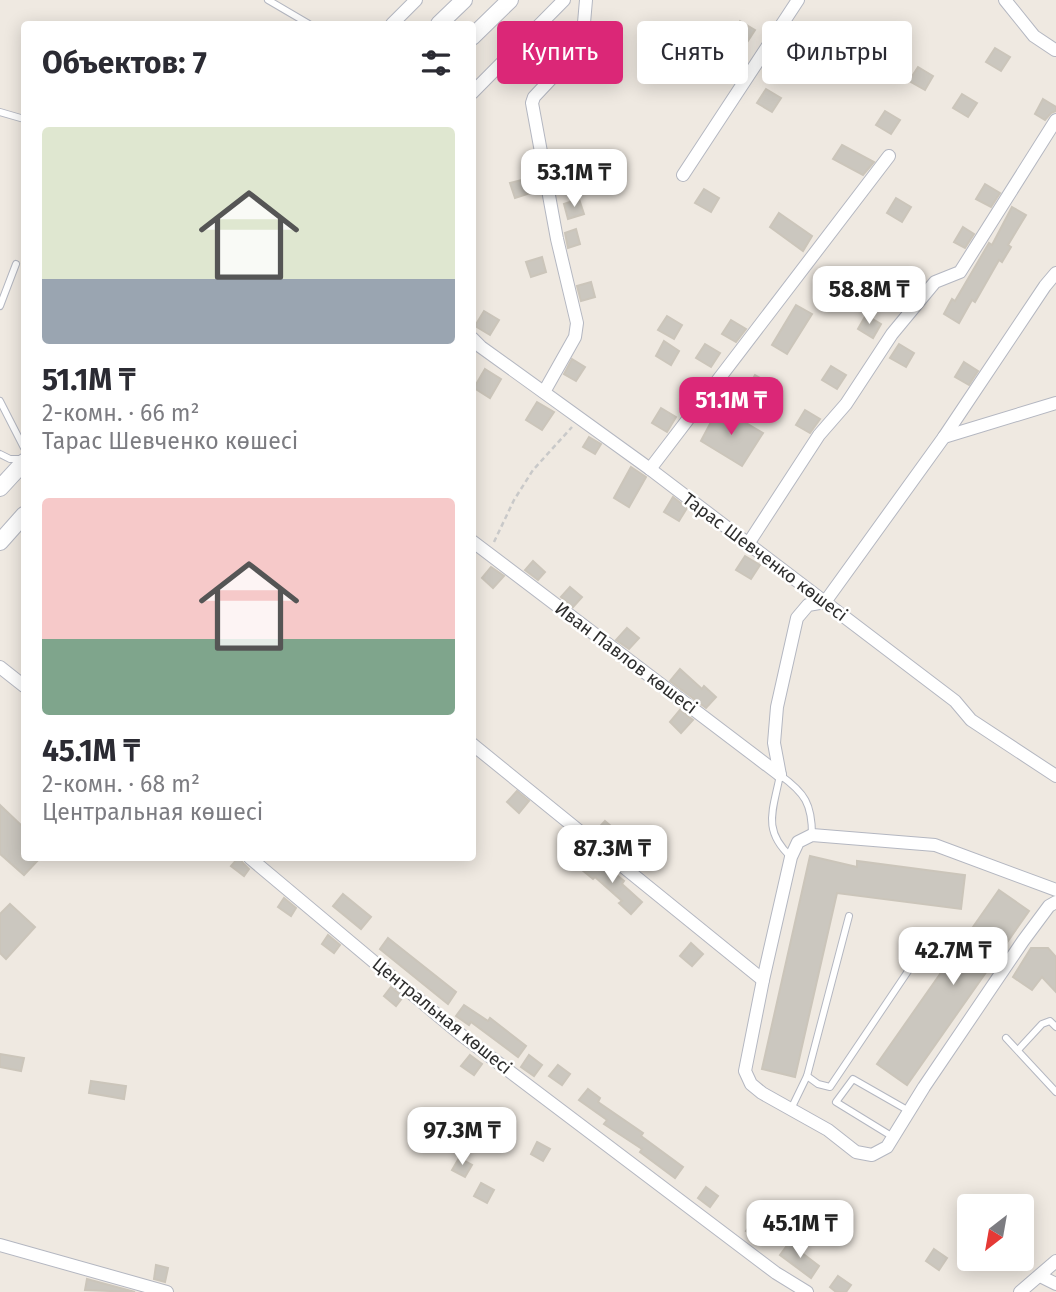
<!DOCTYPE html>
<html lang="ru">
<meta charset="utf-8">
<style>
:root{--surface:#fff;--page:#f7f7f7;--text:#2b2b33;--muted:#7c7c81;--accent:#db2777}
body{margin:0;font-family:"Fira Sans",sans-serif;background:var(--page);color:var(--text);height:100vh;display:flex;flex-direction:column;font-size:26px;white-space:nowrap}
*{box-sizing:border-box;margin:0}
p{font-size:23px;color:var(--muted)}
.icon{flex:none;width:38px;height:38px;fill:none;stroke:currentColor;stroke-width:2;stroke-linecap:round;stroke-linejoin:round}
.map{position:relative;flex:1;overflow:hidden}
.sheet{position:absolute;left:21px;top:21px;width:455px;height:840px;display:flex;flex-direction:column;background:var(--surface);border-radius:7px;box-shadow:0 4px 18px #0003}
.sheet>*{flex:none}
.banner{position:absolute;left:497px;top:21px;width:453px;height:63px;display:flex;gap:14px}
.needle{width:46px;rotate:211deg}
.fabs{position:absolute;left:957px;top:1194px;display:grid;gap:14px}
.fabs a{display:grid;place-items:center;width:77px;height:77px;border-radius:7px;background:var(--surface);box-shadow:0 4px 18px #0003;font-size:35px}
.price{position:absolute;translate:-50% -60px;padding:0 16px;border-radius:14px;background:#fff;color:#222;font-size:23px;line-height:46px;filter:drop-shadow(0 2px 4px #0008)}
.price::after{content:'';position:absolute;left:50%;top:42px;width:21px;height:16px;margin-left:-10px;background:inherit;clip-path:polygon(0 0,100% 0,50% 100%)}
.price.current{background:var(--accent);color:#fff}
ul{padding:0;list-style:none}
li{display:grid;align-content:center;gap:14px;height:371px;padding:0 21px}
li span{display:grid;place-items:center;height:217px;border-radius:7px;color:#555}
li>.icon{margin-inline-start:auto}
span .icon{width:126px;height:126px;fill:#fffc;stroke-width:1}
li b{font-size:30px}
h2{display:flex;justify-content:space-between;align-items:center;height:84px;padding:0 21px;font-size:30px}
.tag{padding:0 24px;border-radius:7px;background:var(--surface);box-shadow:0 4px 18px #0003;font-size:24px;line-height:63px}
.tag.current{background:var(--accent);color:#fff}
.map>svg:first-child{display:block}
</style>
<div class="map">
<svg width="1056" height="1292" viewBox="0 0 1056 1292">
<rect width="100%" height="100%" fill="#efe9e1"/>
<g fill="#cbc7bf" stroke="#cbc5ba" stroke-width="2">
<path d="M 740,21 L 755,30 L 746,44 L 731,35 Z"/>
<path d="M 995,48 L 1010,57 L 1001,71 L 986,62 Z"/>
<path d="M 918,67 L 933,76 L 925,90 L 909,81 Z"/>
<path d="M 766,89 L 781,98 L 772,112 L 757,103 Z"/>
<path d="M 962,94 L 977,103 L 968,117 L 953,108 Z"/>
<path d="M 1043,99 L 1056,107 L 1056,111 L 1051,113 L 1045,120 L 1035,114 Z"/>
<path d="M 885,111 L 900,120 L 891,134 L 876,125 Z"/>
<path d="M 842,145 L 874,162 L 863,175 L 833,159 Z"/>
<path d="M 526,179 L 530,193 L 515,198 L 510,183 Z"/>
<path d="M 985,184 L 1000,193 L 991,207 L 976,199 Z"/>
<path d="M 704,189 L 719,198 L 711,212 L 695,203 Z"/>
<path d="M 896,198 L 911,207 L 902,222 L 887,213 Z"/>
<path d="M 579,199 L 584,214 L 568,219 L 564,204 Z"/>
<path d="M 1012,207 L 1026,215 L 1008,245 L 1011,247 L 1002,262 L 999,260 L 975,302 L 972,300 L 959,323 L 944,314 L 952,299 L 955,301 L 989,243 L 992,245 Z"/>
<path d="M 779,213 L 812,236 L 803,251 L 770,227 Z"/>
<path d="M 963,227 L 974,234 L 965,248 L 954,242 Z"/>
<path d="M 576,229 L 580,244 L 568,248 L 565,233 Z"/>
<path d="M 542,257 L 546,272 L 531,277 L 526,262 Z"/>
<path d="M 895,270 L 910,280 L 901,294 L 886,285 Z"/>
<path d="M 825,272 L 840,281 L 831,295 L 816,286 Z"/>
<path d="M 591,282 L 595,297 L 581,301 L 577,286 Z"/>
<path d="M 796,305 L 812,314 L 787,354 L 772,345 Z"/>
<path d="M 484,311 L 499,320 L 490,335 L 475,326 Z"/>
<path d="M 866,315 L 881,324 L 873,338 L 858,329 Z"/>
<path d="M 667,316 L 682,325 L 674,339 L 658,330 Z"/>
<path d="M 731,320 L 746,329 L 736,342 L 722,334 Z"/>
<path d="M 664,341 L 679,351 L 671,365 L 656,356 Z"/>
<path d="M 705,344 L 720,353 L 711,367 L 696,358 Z"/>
<path d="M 899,344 L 914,353 L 906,367 L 890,358 Z"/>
<path d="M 572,359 L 585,367 L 576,381 L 564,374 Z"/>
<path d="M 964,362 L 978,371 L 969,385 L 955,377 Z"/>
<path d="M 831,366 L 846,375 L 837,389 L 822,380 Z"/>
<path d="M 485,369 L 501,379 L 490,398 L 474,388 Z"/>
<path d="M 755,375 L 771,384 L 762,398 L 747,389 Z"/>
<path d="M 537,402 L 554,412 L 542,430 L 526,420 Z"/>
<path d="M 719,407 L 763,433 L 742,466 L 701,441 Z"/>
<path d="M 661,408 L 676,417 L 667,432 L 652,423 Z"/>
<path d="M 805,410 L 820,419 L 810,433 L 796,425 Z"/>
<path d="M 589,437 L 601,444 L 595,454 L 583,447 Z"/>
<path d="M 631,467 L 646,477 L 629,507 L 614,498 Z"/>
<path d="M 673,497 L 687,508 L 679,521 L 664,512 Z"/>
<path d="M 745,556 L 760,565 L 751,579 L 736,570 Z"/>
<path d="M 533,561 L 545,572 L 538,580 L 525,570 Z"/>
<path d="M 491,567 L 504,576 L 493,588 L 482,578 Z"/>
<path d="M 570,587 L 582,597 L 573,607 L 561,597 Z"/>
<path d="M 627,628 L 639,638 L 629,649 L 616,640 Z"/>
<path d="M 680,669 L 702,689 L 704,686 L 716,697 L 706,708 L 670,681 Z"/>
<path d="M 680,710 L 693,720 L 681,733 L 670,722 Z"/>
<path d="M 517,791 L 529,801 L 519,813 L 507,802 Z"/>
<path d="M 0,805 L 24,828 L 24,858 L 40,858 L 24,875 L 0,854 Z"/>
<path d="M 605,821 L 632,844 L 622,855 L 595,832 Z"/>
<path d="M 810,856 L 857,867 L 857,861 L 965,875 L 961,909 L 837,893 L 795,1077 L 762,1069 Z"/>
<path d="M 591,857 L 610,873 L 612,871 L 624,881 L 622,884 L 642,902 L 631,914 L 619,903 L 622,901 L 595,877 L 593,879 L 581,869 Z"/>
<path d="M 238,858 L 241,858 L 242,862 L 249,869 L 244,876 L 231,866 Z"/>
<path d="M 999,890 L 1029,911 L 907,1085 L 877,1064 Z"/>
<path d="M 343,894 L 371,917 L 361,929 L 333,906 Z"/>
<path d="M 284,898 L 296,908 L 291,916 L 278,907 Z"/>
<path d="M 10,904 L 35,927 L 6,959 L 0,953 L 0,914 Z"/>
<path d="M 328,935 L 340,945 L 334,953 L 322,944 Z"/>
<path d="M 388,938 L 456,992 L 448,1004 L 380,949 Z"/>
<path d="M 691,943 L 703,954 L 692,966 L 680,956 Z"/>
<path d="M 1031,948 L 1048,948 L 1056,957 L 1056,992 L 1042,977 L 1032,990 L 1013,977 Z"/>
<path d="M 391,987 L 403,997 L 396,1006 L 384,996 Z"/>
<path d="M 464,1005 L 488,1021 L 490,1018 L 526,1046 L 518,1057 L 471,1022 L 469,1025 L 456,1016 Z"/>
<path d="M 0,1054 L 24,1058 L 21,1071 L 0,1067 Z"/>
<path d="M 470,1055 L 482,1064 L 474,1075 L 461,1066 Z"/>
<path d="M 529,1055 L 542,1065 L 534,1076 L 521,1067 Z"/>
<path d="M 558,1065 L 570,1074 L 562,1085 L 549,1076 Z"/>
<path d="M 91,1081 L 126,1086 L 124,1099 L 89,1093 Z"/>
<path d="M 588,1089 L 600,1098 L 598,1102 L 643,1133 L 641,1136 L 683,1167 L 675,1178 L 640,1152 L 642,1149 L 604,1124 L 607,1120 L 579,1100 Z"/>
<path d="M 537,1142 L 550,1149 L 543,1161 L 531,1154 Z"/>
<path d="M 459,1158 L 472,1165 L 465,1177 L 452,1170 Z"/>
<path d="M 481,1183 L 494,1190 L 487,1203 L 474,1196 Z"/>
<path d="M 706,1187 L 718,1196 L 710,1207 L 698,1198 Z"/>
<path d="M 755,1219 L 767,1229 L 759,1240 L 746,1231 Z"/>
<path d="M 789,1243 L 819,1266 L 811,1278 L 780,1255 Z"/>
<path d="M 934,1249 L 947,1258 L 939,1270 L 926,1261 Z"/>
<path d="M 156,1265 L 168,1268 L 165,1282 L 154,1279 Z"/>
<path d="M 838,1276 L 851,1285 L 846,1292 L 836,1292 L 830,1287 Z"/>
<path d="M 87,1279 L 135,1292 L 85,1290 Z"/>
</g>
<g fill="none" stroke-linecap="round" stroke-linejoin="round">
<g stroke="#b4b7c1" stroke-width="8">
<g id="lane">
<path d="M 268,0 L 309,24"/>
<path d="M 0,112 L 24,119"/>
<path d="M 0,306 L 16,264"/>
<path d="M 0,401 L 24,448"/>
<path d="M 0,454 L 10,459 L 23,459"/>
<path d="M 791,857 C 762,830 773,811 780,775 C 805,793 812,804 812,835"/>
<path d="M 1006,1038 L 1056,1092"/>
<path d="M 1018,1050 L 1042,1024 L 1050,1021 L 1056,1027"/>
<path d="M 807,1076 L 818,1084 L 830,1087 L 931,937"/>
<path d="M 791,1109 L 807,1076 L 849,916"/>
<path d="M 893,1137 L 836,1102 L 853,1079 L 909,1111"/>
</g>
</g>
<g stroke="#b4b7c1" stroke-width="14">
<g id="street">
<path d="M 1005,0 L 1034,36 L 1055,50"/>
<path d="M 392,24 L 416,0"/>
<path d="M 472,93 L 564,0"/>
<path d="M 683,175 L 798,0"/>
<path d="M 472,338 L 481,347 L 650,469 L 955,701 L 971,720 L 1056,776"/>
<path d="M 544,392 L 575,337 L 577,323 L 557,239 L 532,103 L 534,97 L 582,46 L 586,0"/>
<path d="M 944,437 L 1056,403"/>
<path d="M 650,469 L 889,156"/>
<path d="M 472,541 L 780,775"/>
<path d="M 748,544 L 819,435 L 846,404 L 892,334 L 935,282 L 960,272 L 1056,120"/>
<path d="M 0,667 L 24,686"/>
<path d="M 472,744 L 763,980"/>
<path d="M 780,775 L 774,743 L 777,707 L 797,618 L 808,605 L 825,602 L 944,437 L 1045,286 L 1056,273"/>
<path d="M 250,858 L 460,1034 L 776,1273 L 807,1292"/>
<path d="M 1056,890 L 935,845 L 812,835 L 798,842 L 791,857 L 763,980 L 745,1071 L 751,1084 L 762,1093 L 828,1130 L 856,1152 L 872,1155 L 887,1147 L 924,1087 L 1023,941 L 1049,906 L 1056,902"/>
<path d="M 0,1245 L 167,1292"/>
<path d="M 1040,1276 L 1056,1284"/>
<path d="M 1020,1292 L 1056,1261"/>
</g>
</g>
<g stroke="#b4b7c1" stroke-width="18">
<g id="secondary">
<path d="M 439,24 L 464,0"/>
<path d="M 472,37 L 510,0"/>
<path d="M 0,488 L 24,462"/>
<path d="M 0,542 L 24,515"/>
</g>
</g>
<path stroke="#c9c9c9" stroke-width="2.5" stroke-dasharray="5 3.5" stroke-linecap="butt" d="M 494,542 L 514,500 L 533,470 L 572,427"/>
<use href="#lane" stroke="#fff" stroke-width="6"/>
<use href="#street" stroke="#fff" stroke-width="12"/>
<use href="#secondary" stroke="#fff" stroke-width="16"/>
</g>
<g text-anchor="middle" stroke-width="5" stroke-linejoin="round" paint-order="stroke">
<g font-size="18" fill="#2e2e2e" stroke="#fff">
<text transform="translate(765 557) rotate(37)" y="6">Тарас Шевченко көшесі</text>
<text transform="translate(626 658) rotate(37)" y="6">Иван Павлов көшесі</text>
<text transform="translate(442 1016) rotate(39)" y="6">Центральная көшесі</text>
</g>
</g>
</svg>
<div class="fabs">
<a><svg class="needle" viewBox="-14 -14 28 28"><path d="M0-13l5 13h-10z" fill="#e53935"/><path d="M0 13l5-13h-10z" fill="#7c7c81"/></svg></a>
</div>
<b class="price" style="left:574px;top:209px">53.1M ₸</b>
<b class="price" style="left:869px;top:326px">58.8M ₸</b>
<b class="price current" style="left:731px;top:437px">51.1M ₸</b>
<b class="price" style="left:612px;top:885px">87.3M ₸</b>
<b class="price" style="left:953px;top:987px">42.7M ₸</b>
<b class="price" style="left:462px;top:1167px">97.3M ₸</b>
<b class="price" style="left:800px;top:1260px">45.1M ₸</b>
<div class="banner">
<a class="tag current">Купить</a>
<a class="tag">Снять</a>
<a class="tag">Фильтры</a>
</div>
<section class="sheet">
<h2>Объектов: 7<svg class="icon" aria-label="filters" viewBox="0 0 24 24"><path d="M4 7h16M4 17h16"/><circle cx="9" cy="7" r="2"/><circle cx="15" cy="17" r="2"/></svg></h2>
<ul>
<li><span style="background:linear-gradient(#dfe7d0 70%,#9aa5b1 0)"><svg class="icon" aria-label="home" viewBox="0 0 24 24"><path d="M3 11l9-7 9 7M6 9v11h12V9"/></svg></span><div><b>51.1M ₸</b><p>2-комн. · 66 m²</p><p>Тарас Шевченко көшесі</p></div></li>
<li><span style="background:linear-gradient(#f6c9c9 65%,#7fa58c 0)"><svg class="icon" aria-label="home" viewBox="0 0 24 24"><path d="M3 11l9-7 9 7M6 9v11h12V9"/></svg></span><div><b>45.1M ₸</b><p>2-комн. · 68 m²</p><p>Центральная көшесі</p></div></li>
</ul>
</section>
</div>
